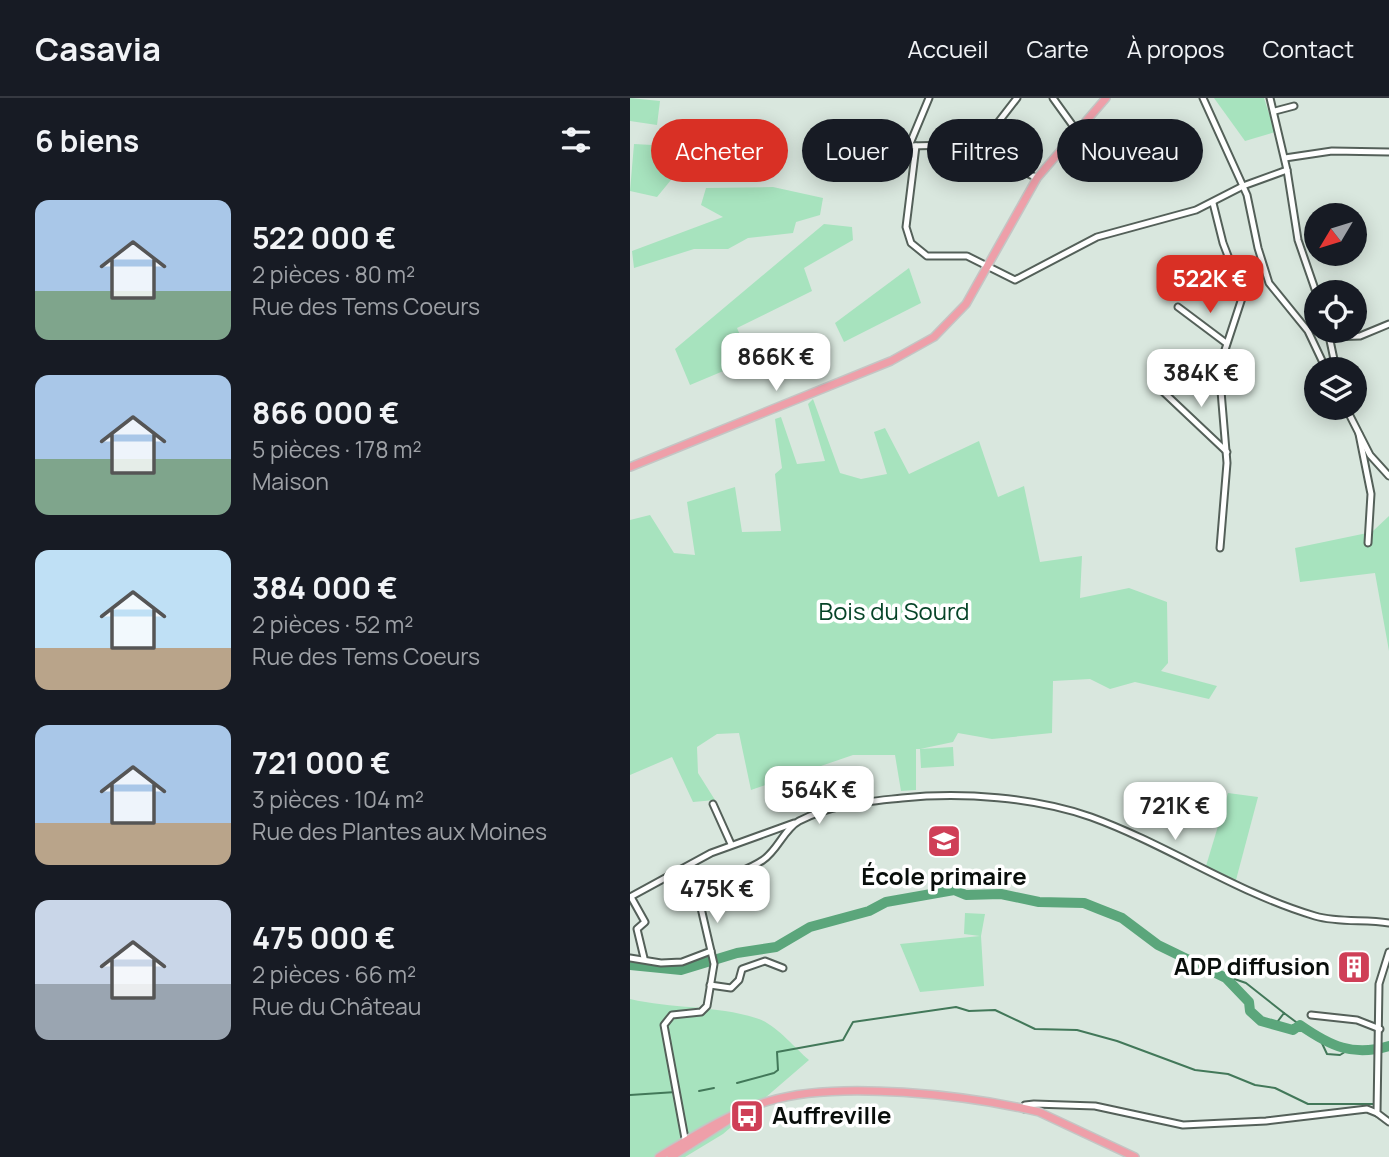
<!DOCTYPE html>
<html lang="fr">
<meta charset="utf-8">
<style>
:root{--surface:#171b24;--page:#20242c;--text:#f1f3f6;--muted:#9ea1a6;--line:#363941;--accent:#d93025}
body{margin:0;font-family:Manrope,sans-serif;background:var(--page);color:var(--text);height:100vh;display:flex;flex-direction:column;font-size:26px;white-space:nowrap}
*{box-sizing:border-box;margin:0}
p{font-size:23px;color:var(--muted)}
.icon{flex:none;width:38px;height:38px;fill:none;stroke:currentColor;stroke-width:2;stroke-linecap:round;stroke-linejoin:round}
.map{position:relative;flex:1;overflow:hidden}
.panel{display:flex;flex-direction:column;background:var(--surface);width:630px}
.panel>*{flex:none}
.banner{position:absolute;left:21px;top:21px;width:632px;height:63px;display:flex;gap:14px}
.needle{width:46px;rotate:232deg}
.tools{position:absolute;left:674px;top:105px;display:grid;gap:14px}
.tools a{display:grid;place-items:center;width:63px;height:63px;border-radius:50%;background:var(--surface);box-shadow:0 4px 18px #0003;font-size:35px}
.price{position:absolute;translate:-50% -60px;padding:0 16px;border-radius:14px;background:#fff;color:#222;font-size:23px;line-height:46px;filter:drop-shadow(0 2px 4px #0008)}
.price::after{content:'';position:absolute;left:50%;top:42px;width:21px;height:16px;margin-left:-10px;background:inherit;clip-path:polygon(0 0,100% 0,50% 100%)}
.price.active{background:var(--accent);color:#fff}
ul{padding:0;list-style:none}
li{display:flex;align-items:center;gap:21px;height:175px;padding:0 35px}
li span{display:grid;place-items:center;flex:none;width:196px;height:140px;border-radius:14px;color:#555}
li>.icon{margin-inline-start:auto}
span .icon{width:84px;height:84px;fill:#fffc;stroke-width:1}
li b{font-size:30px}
h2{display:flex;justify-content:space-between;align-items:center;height:84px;padding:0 35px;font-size:30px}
.pill{padding:0 24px;border-radius:32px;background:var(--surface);box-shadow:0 4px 18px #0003;font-size:24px;line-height:63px}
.pill.active{background:var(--accent);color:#fff}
header{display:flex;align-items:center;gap:42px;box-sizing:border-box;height:98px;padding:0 35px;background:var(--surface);border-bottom:2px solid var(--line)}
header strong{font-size:33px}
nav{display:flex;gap:38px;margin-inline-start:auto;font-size:24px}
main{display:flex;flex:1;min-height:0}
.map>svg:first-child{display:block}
</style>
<header>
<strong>Casavia</strong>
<nav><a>Accueil</a><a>Carte</a><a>À propos</a><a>Contact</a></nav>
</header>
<main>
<section class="panel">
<h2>6 biens<svg class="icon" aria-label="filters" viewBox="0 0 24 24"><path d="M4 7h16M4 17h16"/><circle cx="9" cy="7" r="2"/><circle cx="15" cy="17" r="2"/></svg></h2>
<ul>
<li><span style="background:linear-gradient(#a9c7e8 65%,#7fa58c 0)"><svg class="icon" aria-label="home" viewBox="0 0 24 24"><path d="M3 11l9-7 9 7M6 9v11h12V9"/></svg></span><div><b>522 000 €</b><p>2 pièces · 80 m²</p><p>Rue des Tems Coeurs</p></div></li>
<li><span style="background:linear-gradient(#a9c7e8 60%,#7fa58c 0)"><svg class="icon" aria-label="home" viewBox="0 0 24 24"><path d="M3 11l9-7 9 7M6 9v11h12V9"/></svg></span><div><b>866 000 €</b><p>5 pièces · 178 m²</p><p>Maison</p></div></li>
<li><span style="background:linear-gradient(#bfe0f5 70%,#b9a48a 0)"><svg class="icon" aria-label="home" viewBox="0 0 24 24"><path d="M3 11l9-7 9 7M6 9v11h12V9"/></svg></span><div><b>384 000 €</b><p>2 pièces · 52 m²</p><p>Rue des Tems Coeurs</p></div></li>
<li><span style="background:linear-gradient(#a9c7e8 70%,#b9a48a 0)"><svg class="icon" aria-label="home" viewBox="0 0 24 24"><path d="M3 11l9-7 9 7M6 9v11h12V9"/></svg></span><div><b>721 000 €</b><p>3 pièces · 104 m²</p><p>Rue des Plantes aux Moines</p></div></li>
<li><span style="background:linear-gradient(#c9d6e8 60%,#9aa5b1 0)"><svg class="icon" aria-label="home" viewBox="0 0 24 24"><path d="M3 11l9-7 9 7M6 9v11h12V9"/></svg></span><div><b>475 000 €</b><p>2 pièces · 66 m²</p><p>Rue du Château</p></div></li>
</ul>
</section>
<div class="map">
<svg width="759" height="1059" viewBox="0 0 759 1059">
<rect width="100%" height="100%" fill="#d9e7de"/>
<g fill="#a7e3be">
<path d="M 0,0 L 30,3 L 27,27 L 0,23 Z"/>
<path d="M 584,0 L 634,0 L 645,34 L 615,43 Z"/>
<path d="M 4,46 L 97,51 L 96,66 L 54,66 L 27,99 L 0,93 Z"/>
<path d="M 143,89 L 193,100 L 190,117 L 166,124 L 163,135 L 118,140 L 98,151 L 64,151 L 4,170 L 2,153 L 93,119 L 71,107 L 76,90 Z"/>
<path d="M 194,126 L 222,129 L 223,142 L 174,170 L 182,193 L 107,230 L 116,251 L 137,242 L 139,254 L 60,287 L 45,251 Z"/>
<path d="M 279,170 L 291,205 L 214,244 L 205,225 Z"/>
<path d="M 183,301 L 210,375 L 231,381 L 257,376 L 244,334 L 255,330 L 279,376 L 349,343 L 368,399 L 394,388 L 410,464 L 452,458 L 450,500 L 499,490 L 537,504 L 538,565 L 531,573 L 587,588 L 579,601 L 505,584 L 480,591 L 460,581 L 423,583 L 422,635 L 362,641 L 328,635 L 323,644 L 290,651 L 323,649 L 324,668 L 291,670 L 290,651 L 286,651 L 286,692 L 271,693 L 265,657 L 223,657 L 121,692 L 109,635 L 87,636 L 67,649 L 68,675 L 85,702 L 63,704 L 42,659 L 0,677 L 0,422 L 20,417 L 44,455 L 65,457 L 57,404 L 105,389 L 112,434 L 151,433 L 145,376 L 152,370 L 145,321 L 151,319 L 167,366 L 195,363 L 178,306 Z"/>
<path d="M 759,418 L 759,553 L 745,475 L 670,484 L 665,450 L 742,434 Z"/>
<path d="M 598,695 L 628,699 L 606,782 L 576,768 Z"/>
<path d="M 335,815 L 355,816 L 351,838 L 354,888 L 290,894 L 270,846 L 350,838 L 334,836 Z"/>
<path d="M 0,901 C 42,911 88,907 129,921 C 146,927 165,950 179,962 L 93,1036 L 55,1059 L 0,1059 Z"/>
</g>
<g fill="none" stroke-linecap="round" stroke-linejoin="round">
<g stroke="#427859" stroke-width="2">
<path d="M 590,876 L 616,885 L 654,915"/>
<path d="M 645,927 L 654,915 L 670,927"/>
<path d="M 690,941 L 697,956 L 710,957 L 718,952"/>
<path d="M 107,985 L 144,975 L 148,972 L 147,954 L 213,942 L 223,924 L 326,909 L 339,913 L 365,912 L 405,931 L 447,932 L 487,943 L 565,972 L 598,976 L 625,987 L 645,990 L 678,1006 L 746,1006"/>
<path d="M 69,993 L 84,990"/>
<path d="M 0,997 L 46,994"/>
</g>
<path stroke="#5ba67b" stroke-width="10" d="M 0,867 L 51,872 L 107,855 L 146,849 L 180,829 L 239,813 L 256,804 L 324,792 L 336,797 L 371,796 L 409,804 L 454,805 L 469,811 L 492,820 L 528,847 L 596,880 L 619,904 L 620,913 L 631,923 L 663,932 L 670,927 C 700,948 723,959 759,948"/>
<g stroke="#546059" stroke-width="9">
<g id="minor">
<path d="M 423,0 L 446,32"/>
<path d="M 573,0 L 617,97 L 628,150 L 639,185 L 678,233 L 696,271"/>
<path d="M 640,0 L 657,72 L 668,142 L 686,194"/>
<path d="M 645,13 L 664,8"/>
<path d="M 279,48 L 323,47 L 354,55 L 407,80"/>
<path d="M 286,48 L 276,129 L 281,145 L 297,158 L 337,158 L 385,182 L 467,139 L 566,112 L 613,88 L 657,72"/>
<path d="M 346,53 L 387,0"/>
<path d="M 250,55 L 279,48 L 299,0"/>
<path d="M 655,60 L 702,53 L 759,54"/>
<path d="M 583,105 L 593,145 L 613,197 L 593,258 L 591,293 L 597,365 L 590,450"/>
<path d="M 548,209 L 596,245"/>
<path d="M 698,233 L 706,271"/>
<path d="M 700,239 L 730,238 L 759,226"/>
<path d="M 526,287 L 597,354"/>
<path d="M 716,310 L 740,357 L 759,378"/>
<path d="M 729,336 L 741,396 L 738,445"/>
<path d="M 83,706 L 101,746"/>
<path d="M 39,777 L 56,794 L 68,797"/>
<path d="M 68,797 C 86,779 113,776 133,762 C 148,752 154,731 169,723 C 202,706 235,704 272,700 C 332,694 404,699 461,719 C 538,747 607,795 685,818 C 709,825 735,821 759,825"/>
<path d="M 0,799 L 81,755 L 164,725"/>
<path d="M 1,799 L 15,824 L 7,831 L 14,860"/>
<path d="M 759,854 L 749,886 L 747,1015 L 759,1024"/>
<path d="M 0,860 L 31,865 L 52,864 L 81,853"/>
<path d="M 80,887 L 101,890 L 109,882 L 112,871 L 135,863 L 153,870"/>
<path d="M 681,917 L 727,922 L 750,931"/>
<path d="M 394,1011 L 395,1007 L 404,1006 L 465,1008 L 553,1027 L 636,1023 L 737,1011 L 747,1015"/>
<path d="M 56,1046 L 34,927 L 42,917 L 71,914 L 77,908 L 84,866 L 68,797"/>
</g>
</g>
<g stroke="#c4c5c4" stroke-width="10">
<g id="major">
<path d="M 0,369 L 261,263 L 304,239 L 336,206 L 407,80 L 476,0"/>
<path d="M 29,1059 C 64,1038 99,1015 139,1003 C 208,982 338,997 409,1014 L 505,1059"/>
<path d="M 41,1059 L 97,1023"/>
</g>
</g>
<use href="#minor" stroke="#fff" stroke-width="5"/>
<use href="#major" stroke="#ee9fa9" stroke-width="7"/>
</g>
<defs>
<g id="school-square" transform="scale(1.75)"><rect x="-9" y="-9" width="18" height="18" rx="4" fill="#cf3f57" stroke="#fff"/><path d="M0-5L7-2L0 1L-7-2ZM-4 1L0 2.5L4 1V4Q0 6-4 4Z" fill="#fff"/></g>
<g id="building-square" transform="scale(1.75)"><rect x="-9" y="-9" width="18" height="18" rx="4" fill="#cf3f57" stroke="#fff"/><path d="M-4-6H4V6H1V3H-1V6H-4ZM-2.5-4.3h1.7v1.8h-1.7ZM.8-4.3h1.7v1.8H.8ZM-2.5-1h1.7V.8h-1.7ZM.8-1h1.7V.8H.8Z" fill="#fff"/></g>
<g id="bus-square" transform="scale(1.75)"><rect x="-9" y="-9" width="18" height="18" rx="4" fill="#cf3f57" stroke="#fff"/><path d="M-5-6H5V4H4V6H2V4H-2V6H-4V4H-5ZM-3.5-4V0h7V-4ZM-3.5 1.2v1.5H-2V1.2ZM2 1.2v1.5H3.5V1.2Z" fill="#fff"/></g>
</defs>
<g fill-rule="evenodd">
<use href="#school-square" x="314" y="743"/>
<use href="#building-square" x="724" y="869"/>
<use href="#bus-square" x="117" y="1018"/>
</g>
<g text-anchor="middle" stroke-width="7" stroke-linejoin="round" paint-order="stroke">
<g font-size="24" fill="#064428" stroke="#fff">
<text x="264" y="522">Bois du Sourd</text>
</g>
<g font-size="24" font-weight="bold" fill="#090e0b" stroke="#fff">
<text x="314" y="787">École primaire</text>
<text x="700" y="877" text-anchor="end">ADP diffusion</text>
<text x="142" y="1026" text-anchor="start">Auffreville</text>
</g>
</g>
</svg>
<div class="tools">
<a><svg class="needle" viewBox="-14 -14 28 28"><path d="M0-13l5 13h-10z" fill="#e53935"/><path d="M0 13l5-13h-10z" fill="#9ea1a6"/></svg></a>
<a><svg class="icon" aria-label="locate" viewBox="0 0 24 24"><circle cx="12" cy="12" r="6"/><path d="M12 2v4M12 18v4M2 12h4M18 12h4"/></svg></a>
<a><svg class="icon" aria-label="layers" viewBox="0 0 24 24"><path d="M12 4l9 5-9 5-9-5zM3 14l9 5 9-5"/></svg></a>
</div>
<b class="price active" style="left:580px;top:217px">522K €</b>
<b class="price" style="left:146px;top:295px">866K €</b>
<b class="price" style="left:571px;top:311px">384K €</b>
<b class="price" style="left:189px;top:728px">564K €</b>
<b class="price" style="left:545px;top:744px">721K €</b>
<b class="price" style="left:87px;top:827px">475K €</b>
<div class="banner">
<a class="pill active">Acheter</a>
<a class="pill">Louer</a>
<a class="pill">Filtres</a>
<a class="pill">Nouveau</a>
</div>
</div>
</main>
